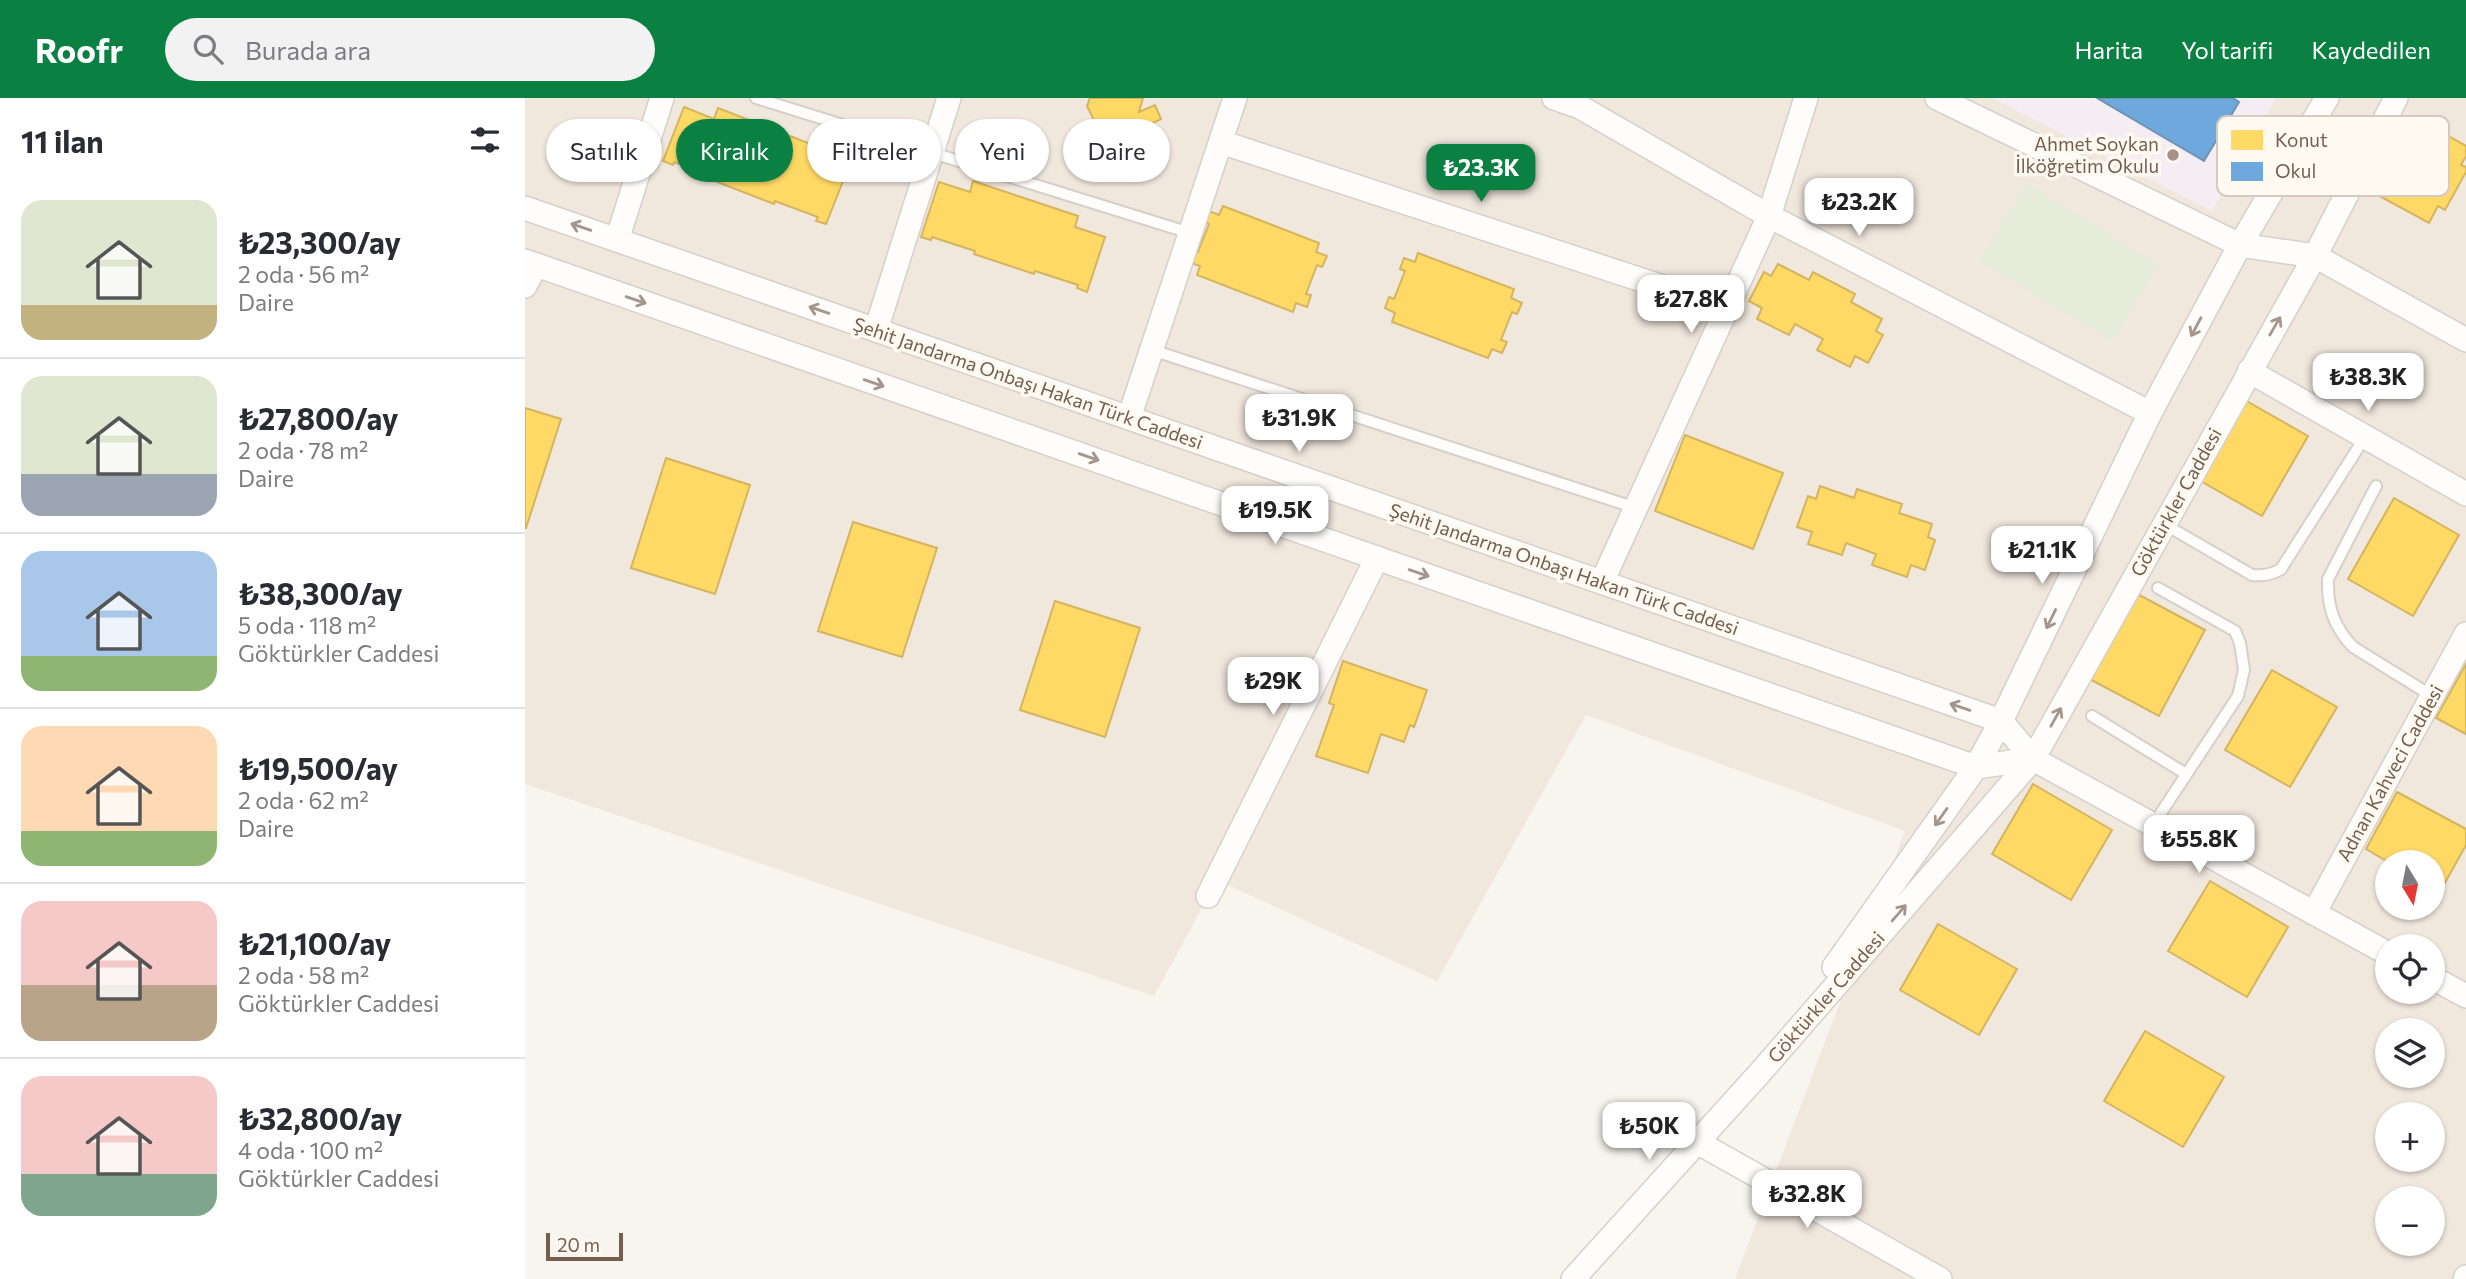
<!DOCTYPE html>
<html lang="tr">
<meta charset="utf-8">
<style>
:root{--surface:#fff;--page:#f2f2f3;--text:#2b2b33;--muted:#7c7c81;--line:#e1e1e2;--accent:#0b8043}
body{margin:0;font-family:Commissioner,sans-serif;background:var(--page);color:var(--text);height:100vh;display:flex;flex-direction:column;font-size:26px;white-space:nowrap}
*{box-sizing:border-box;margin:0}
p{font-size:23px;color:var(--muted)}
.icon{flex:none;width:38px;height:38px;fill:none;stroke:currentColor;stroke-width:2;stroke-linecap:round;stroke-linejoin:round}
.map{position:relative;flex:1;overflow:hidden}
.drawer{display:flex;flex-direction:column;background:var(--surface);width:525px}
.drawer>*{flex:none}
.top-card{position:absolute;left:21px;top:21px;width:665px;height:63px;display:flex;gap:14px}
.needle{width:46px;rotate:170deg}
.tools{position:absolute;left:1850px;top:752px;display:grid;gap:14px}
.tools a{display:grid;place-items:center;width:70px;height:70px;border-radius:50%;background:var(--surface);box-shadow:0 2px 5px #0004;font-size:35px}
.scale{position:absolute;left:21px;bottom:18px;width:77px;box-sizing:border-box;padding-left:7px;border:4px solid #745e50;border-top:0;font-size:19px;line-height:24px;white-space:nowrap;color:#745e50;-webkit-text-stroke:5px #fef9f1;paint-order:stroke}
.price{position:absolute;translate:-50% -60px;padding:0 16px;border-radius:14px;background:#fff;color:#222;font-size:23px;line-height:46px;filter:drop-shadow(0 2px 4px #0008)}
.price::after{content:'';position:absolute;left:50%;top:42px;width:21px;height:16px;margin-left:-10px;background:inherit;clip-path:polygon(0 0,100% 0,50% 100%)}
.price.current{background:var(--accent);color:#fff}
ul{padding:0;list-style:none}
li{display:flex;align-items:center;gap:21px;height:175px;padding:0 21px}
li+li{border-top:2px solid var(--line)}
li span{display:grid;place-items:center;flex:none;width:196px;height:140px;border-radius:21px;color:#555}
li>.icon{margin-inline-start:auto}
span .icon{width:84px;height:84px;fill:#fffc;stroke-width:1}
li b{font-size:30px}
h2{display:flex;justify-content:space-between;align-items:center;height:84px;padding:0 21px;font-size:30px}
.pill{padding:0 24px;border-radius:32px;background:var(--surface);box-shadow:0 2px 5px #0004;font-size:24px;line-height:63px}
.pill.current{background:var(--accent);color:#fff}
header{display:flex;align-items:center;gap:42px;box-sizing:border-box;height:98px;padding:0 35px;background:var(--accent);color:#fff}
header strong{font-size:33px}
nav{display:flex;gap:38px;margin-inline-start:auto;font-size:24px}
.search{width:490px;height:63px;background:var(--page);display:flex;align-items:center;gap:18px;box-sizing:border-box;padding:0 24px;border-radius:38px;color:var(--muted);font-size:26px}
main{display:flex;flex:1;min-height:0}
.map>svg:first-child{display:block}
</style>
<header>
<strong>Roofr</strong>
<div class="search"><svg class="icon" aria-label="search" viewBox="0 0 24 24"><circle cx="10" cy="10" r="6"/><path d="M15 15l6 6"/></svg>Burada ara</div>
<nav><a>Harita</a><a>Yol tarifi</a><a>Kaydedilen</a></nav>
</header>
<main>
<section class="drawer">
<h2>11 ilan<svg class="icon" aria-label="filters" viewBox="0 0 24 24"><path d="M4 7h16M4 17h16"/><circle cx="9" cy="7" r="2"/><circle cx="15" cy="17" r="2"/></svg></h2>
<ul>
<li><span style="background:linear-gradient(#dfe7d0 75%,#c2b280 0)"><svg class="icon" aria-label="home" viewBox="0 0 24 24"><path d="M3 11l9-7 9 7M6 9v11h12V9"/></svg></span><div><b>₺23,300/ay</b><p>2 oda · 56 m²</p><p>Daire</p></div></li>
<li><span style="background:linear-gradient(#dfe7d0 70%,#9aa5b1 0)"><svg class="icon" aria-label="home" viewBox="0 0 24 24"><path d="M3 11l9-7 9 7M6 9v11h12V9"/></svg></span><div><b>₺27,800/ay</b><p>2 oda · 78 m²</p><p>Daire</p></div></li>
<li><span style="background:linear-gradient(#a9c7e8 75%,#8fb573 0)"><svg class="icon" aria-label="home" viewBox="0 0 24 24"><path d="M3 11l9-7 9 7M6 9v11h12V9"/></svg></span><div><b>₺38,300/ay</b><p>5 oda · 118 m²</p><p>Göktürkler Caddesi</p></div></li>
<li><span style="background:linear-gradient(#ffd9b3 75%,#8fb573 0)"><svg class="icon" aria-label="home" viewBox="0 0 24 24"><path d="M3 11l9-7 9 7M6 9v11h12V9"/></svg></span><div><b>₺19,500/ay</b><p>2 oda · 62 m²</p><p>Daire</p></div></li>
<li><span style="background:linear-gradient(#f6c9c9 60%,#b9a48a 0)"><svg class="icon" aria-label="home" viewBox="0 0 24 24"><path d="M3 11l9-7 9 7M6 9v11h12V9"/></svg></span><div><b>₺21,100/ay</b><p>2 oda · 58 m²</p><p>Göktürkler Caddesi</p></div></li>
<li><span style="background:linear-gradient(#f6c9c9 70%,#7fa58c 0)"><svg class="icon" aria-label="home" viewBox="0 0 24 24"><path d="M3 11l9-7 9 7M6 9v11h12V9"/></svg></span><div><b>₺32,800/ay</b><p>4 oda · 100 m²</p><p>Göktürkler Caddesi</p></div></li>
</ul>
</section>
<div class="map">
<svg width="1941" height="1181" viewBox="0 0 1941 1181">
<rect width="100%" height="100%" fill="#f8f4ee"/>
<path fill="#f0e7dd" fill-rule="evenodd" d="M 0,0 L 1941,0 L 1941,1181 L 1210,1181 L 1380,733 L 1061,617 L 912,883 L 692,782 L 629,898 L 0,686 ZM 1862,765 L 1908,765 L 1908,810 L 1862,810 ZM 1862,849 L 1908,849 L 1908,894 L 1862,894 ZM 1862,933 L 1908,933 L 1908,978 L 1862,978 ZM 1862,1017 L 1908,1017 L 1908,1062 L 1862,1062 ZM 1862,1101 L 1908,1101 L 1908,1146 L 1862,1146 Z"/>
<path fill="#f5edf4" d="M 1467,0 L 1751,0 L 1687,113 Z"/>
<path fill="#e5edda" d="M 1502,86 L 1634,167 L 1587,243 L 1454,163 Z"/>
<g fill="#ffd966" stroke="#d5b45f" stroke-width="2">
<path d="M 565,0 L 618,0 L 614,14 L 630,7 L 636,21 L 582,49 L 562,8 Z"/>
<path d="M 159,9 L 189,21 L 193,10 L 296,50 L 292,61 L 322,73 L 301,126 L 291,123 L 293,119 L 250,103 L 249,106 L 190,83 L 192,80 L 149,64 L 148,67 L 138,63 Z"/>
<path d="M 1891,20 L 1941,48 L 1941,58 L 1936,67 L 1941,69 L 1941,74 L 1920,112 L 1913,108 L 1904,125 L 1849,95 L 1858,78 L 1851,75 L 1875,33 L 1881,36 Z"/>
<path d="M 448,83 L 553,118 L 550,129 L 580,139 L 562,194 L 552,190 L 553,187 L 510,173 L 509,176 L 449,156 L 450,153 L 407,139 L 406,142 L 396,139 L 414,84 L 445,94 Z"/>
<path d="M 698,108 L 794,145 L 791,154 L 802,158 L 797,169 L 792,167 L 781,196 L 786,197 L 782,209 L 771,205 L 768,214 L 672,177 L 675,168 L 664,164 L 668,153 L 673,154 L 684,126 L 679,124 L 684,113 L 694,117 Z"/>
<path d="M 893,155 L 989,191 L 986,200 L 997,205 L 992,216 L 987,214 L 976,242 L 982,244 L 977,255 L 967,251 L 963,260 L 867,224 L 870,215 L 860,210 L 864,199 L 869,201 L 880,173 L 875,171 L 879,160 L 890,164 Z"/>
<path d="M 1253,166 L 1284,182 L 1288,174 L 1330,196 L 1326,204 L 1357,221 L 1351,233 L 1358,237 L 1343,265 L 1330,258 L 1325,269 L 1292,252 L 1298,241 L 1270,226 L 1264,237 L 1232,221 L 1237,210 L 1224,203 L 1239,174 L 1246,178 Z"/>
<path d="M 1718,301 L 1783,338 L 1737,418 L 1672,381 Z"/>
<path d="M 0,310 L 36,321 L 1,430 L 0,430 Z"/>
<path d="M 1160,337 L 1258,375 L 1228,451 L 1130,413 Z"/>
<path d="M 141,360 L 225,387 L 190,496 L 106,470 Z"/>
<path d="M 1295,388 L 1329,400 L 1332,391 L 1377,406 L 1374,415 L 1407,426 L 1403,439 L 1410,442 L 1400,472 L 1386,467 L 1382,479 L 1347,467 L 1351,456 L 1321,445 L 1317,457 L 1283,446 L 1287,434 L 1272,429 L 1283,398 L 1291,401 Z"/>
<path d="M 1869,400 L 1934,437 L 1888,518 L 1823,481 Z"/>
<path d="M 328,424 L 412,450 L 377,559 L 293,533 Z"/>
<path d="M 1603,491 L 1680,532 L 1634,618 L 1557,577 Z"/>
<path d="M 530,503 L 615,530 L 580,639 L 495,612 Z"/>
<path d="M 818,563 L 902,592 L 889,629 L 885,627 L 879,644 L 856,636 L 843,675 L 791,658 L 809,607 L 804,605 Z"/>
<path d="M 1941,566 L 1941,636 L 1911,620 Z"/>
<path d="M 1747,572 L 1812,609 L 1765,689 L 1700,652 Z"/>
<path d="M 1508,686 L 1587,732 L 1546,802 L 1467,756 Z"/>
<path d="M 1872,694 L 1941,731 L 1941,747 L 1916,792 L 1908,788 L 1908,765 L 1865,765 L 1841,751 Z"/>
<path d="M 1685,783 L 1763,829 L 1722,899 L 1643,853 Z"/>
<path d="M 1413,826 L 1492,871 L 1454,937 L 1375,892 Z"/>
<path d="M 1620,933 L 1699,979 L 1658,1049 L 1579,1003 Z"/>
</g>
<path fill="#6fa8dc" stroke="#7092b2" stroke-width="2" d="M 1572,0 L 1708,0 L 1714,4 L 1679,63 Z"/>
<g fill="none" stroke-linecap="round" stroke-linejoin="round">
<g stroke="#d5d0c9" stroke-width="14">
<g id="service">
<path d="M 231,0 L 665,135"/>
<path d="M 627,252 L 1111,410"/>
<path d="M 1851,388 L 1803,481 C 1802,509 1809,529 1828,549 L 1907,598"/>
<path d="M 1651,433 L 1727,477 C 1738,478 1747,477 1756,471 L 1840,339"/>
<path d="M 1567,618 L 1661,676"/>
<path d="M 1628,727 L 1713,598 L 1719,572 L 1715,545 L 1710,533 L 1633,490"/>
</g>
</g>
<g stroke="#d5d0c9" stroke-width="26">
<g id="minor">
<path d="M 1029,0 L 1055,9 L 1244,118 L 1625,315"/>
<path d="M 1412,0 L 1715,147 L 1790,158 L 1941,242"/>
<path d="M 696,44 L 1202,210"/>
<path d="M 0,110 L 1476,623 L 1508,661 L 1862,855"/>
<path d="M 92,142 L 137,0"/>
<path d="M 0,163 L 1451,669 L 1508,661"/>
<path d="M 0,188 L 11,167"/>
<path d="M 351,232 L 424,0"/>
<path d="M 1724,273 L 1941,396"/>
<path d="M 604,320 L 710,0"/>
<path d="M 1077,484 L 1244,118 L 1281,0"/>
<path d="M 683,798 L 852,460"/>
<path d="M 1789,815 L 1941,536"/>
<path d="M 1309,869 L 1451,669 L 1476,623 L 1625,315 L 1715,147 L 1802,0"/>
<path d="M 1908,880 L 1941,898"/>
<path d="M 1172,1044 L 1415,1181"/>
<path d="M 1048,1181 L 1233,977 L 1508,661 L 1790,158 L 1871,0"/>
<path d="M 1940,1181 L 1941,1179"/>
</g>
</g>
<use href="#service" stroke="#fefdfc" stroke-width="10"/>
<use href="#minor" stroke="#fefdfc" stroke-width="23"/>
</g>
<defs><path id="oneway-shaft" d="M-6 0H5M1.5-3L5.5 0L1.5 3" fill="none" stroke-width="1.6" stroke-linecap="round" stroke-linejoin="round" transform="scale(1.75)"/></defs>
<g stroke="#a4968c">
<use href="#oneway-shaft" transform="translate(56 129) rotate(-161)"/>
<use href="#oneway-shaft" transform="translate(111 202) rotate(19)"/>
<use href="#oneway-shaft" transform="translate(294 212) rotate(-161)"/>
<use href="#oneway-shaft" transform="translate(1750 228) rotate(-60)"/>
<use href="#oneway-shaft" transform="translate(1671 229) rotate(118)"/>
<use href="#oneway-shaft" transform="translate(349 285) rotate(19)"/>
<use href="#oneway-shaft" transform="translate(564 359) rotate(19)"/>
<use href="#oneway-shaft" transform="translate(894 475) rotate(19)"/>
<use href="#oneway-shaft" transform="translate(1526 521) rotate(116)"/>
<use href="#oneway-shaft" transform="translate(1435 609) rotate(-161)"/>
<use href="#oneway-shaft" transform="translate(1531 619) rotate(-61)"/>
<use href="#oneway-shaft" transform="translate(1416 719) rotate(125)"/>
<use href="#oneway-shaft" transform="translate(1374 815) rotate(-49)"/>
</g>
<circle fill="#a29287" stroke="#fef9f1" stroke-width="2.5" cx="1648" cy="57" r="7"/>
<g text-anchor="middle" stroke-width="7" stroke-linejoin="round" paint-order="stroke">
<g font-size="19" fill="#745e50" stroke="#fef9f1" text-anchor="end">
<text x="1634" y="53">Ahmet Soykan<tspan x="1634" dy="22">İlköğretim Okulu</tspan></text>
</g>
<g font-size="19" fill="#745e50" stroke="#fef9f1">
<text transform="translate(503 285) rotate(19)" y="7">Şehit Jandarma Onbaşı Hakan Türk Caddesi</text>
<text transform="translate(1651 404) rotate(-61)" y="7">Göktürkler Caddesi</text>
<text transform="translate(1039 471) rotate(19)" y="7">Şehit Jandarma Onbaşı Hakan Türk Caddesi</text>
<text transform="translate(1865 675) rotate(-61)" y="7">Adnan Kahveci Caddesi</text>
<text transform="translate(1301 899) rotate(-49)" y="7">Göktürkler Caddesi</text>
</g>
</g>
<rect x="1692" y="18" width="232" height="80" rx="10" fill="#fef9f1" stroke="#d5cac1" stroke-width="2"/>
<rect x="1706" y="32" width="32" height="20" fill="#ffd966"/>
<rect x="1706" y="64" width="32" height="19" fill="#6fa8dc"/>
<g font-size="19" fill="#745e50">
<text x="1750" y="49">Konut</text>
<text x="1750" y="80">Okul</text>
</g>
</svg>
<div class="tools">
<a><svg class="needle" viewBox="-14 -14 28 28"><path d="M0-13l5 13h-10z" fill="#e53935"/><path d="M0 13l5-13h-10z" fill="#7c7c81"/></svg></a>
<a><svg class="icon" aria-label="locate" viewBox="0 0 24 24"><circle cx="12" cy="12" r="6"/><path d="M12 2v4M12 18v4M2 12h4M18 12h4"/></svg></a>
<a><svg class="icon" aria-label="layers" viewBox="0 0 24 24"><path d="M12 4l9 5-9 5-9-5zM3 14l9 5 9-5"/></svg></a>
<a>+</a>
<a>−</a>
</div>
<div class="scale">20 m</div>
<b class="price current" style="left:956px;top:106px">₺23.3K</b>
<b class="price" style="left:1334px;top:140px">₺23.2K</b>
<b class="price" style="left:1166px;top:237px">₺27.8K</b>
<b class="price" style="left:1843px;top:315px">₺38.3K</b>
<b class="price" style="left:774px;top:356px">₺31.9K</b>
<b class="price" style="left:750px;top:448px">₺19.5K</b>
<b class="price" style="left:1517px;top:488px">₺21.1K</b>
<b class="price" style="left:748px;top:619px">₺29K</b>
<b class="price" style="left:1674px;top:777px">₺55.8K</b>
<b class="price" style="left:1124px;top:1064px">₺50K</b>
<b class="price" style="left:1282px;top:1132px">₺32.8K</b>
<div class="top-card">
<a class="pill">Satılık</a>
<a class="pill current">Kiralık</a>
<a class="pill">Filtreler</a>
<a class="pill">Yeni</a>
<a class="pill">Daire</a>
</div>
</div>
</main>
